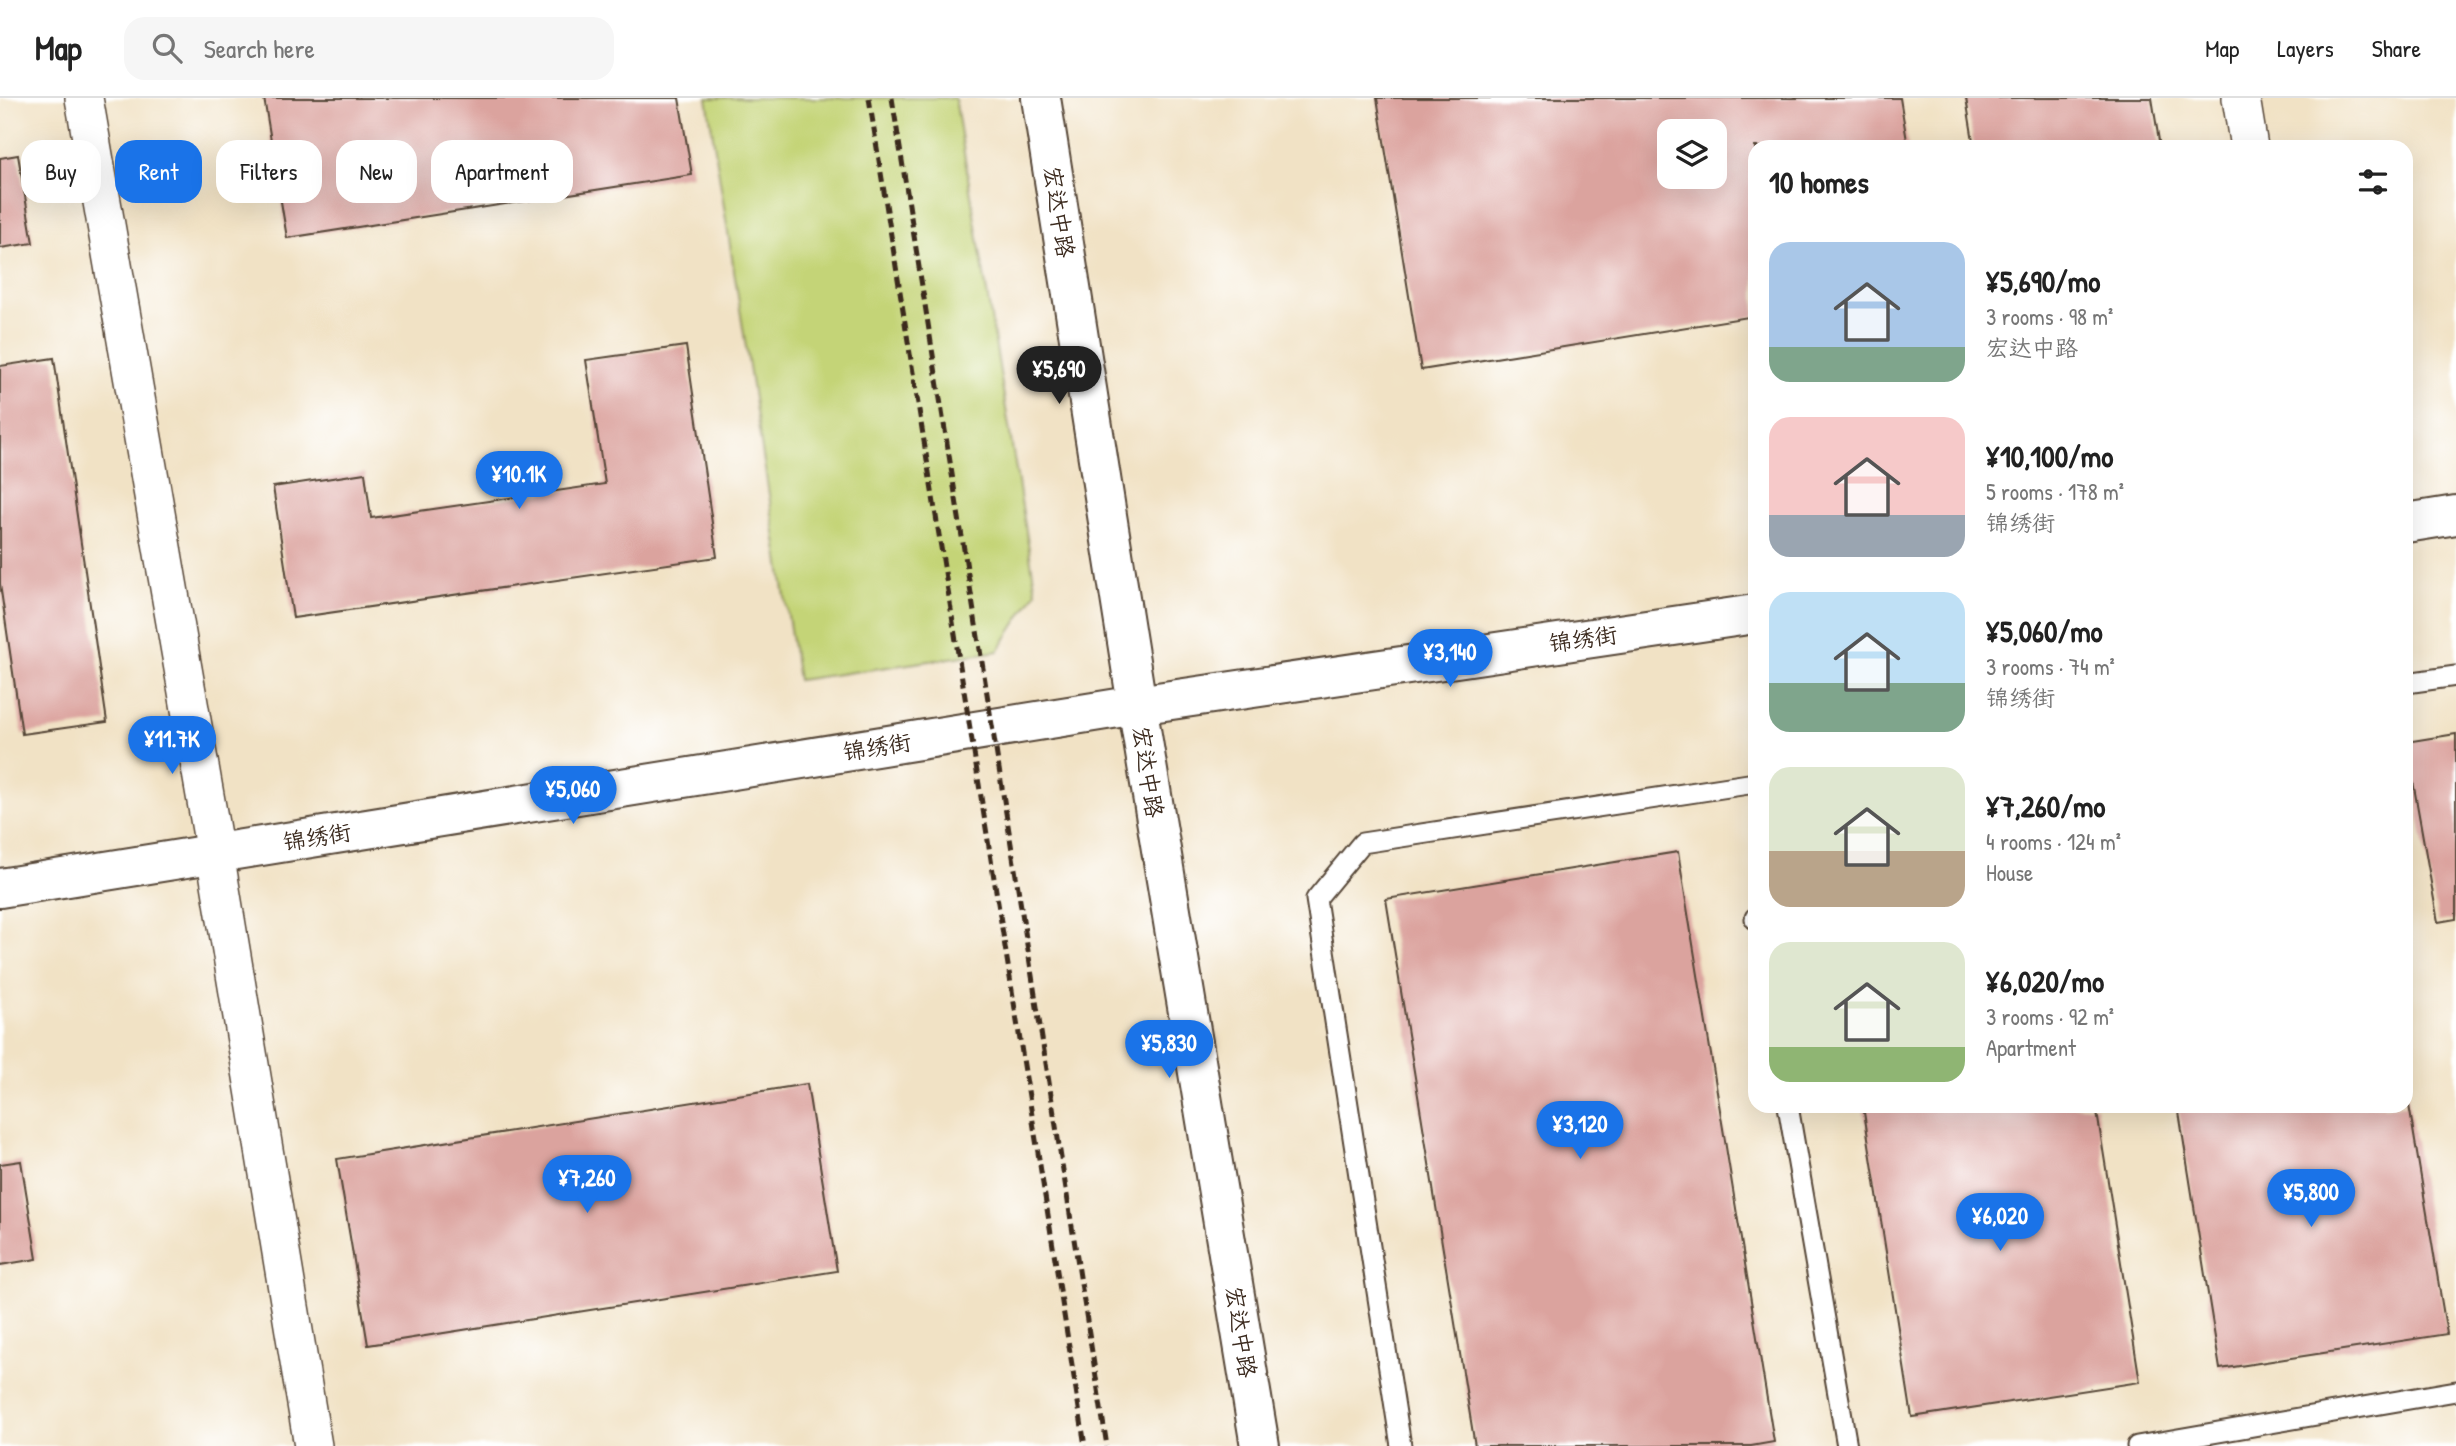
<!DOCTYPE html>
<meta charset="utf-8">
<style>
:root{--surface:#fff;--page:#f6f6f6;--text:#222;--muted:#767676;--line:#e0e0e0;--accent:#1a73e8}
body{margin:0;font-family:"Patrick Hand","LXGW WenKai TC",sans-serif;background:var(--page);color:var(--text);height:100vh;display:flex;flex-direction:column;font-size:26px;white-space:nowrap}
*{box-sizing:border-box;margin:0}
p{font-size:23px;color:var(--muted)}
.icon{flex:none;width:38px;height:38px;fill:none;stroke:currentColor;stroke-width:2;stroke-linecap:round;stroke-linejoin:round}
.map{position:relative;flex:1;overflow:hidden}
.panel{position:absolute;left:1748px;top:42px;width:665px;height:973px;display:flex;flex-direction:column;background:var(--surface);border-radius:21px;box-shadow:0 7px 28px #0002}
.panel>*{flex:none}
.banner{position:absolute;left:21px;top:42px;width:665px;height:63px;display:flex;gap:14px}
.tools{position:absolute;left:1657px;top:21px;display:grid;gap:14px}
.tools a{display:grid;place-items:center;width:70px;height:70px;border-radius:14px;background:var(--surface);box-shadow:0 7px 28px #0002;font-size:35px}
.price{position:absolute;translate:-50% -60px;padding:0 16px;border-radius:24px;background:var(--accent);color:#fff;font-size:23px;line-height:46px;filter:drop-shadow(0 2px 4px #0008)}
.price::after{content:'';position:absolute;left:50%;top:42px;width:21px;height:16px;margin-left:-10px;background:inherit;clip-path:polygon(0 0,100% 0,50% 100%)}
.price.active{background:#222;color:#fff}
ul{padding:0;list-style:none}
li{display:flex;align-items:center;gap:21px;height:175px;padding:0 21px}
li span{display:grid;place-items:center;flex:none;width:196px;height:140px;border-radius:21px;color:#555}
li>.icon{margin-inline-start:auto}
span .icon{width:84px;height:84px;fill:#fffc;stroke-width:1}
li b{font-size:30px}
h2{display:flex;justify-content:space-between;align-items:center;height:84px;padding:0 21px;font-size:30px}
.chip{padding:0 24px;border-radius:21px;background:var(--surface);box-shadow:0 7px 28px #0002;font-size:24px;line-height:63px}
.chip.active{background:var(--accent);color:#fff}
header{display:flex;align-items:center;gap:42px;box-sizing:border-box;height:98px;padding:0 35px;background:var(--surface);border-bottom:2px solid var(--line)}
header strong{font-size:33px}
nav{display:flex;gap:38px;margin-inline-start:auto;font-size:24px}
.search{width:490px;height:63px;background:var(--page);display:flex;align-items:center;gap:18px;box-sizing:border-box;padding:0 24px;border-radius:21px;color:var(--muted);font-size:26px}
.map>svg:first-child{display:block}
</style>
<header>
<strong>Map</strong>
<div class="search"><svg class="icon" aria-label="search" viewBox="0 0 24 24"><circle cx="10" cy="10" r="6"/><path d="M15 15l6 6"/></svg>Search here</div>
<nav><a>Map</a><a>Layers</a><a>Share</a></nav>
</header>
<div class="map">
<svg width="2456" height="1348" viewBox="0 0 2456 1348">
<rect width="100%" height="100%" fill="#fff"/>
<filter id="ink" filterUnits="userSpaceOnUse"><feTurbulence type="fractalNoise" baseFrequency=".0143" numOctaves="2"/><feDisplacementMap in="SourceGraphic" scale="14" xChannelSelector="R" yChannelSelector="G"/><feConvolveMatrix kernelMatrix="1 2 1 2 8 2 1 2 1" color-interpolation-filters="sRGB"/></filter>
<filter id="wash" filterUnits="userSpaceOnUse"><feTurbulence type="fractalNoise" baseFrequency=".00686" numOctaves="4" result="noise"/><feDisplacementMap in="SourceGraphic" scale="28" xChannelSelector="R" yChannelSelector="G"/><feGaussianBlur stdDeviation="1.57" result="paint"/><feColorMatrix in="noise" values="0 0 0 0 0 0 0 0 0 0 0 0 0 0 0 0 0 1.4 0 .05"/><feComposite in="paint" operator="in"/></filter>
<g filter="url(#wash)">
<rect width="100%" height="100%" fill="#f1e2c5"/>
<path fill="#c4d477" stroke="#807f4a" stroke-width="2" d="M 707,0 L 955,0 L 1036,494 L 998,553 L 798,582 Z"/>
<g id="blocks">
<g fill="#dba39e" fill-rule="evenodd">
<path d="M 264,0 L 679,0 L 692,77 L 287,140 Z"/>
<path d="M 1377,0 L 1900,0 L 1908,49 L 1755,49 L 1755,218 L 1421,272 ZM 1670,33 L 1715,33 L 1715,79 L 1670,79 Z"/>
<path d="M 1966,0 L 2152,0 L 2160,49 L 1974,49 Z"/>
<path d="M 18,57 L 33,145 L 0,150 L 0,60 Z"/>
<path d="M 686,248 L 717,459 L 293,520 L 273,389 L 365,375 L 371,420 L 605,386 L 586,262 Z"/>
<path d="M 54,260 L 107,624 L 22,636 L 0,486 L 0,268 Z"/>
<path d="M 2456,636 L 2456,821 L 2438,824 L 2406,644 Z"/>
<path d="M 1678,754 L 1774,1344 L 1751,1348 L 1475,1348 L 1386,801 Z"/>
<path d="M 807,986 L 837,1173 L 368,1247 L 337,1061 Z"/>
<path d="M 2406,989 L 2447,1236 L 2220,1271 L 2178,1008 L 2406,1008 Z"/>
<path d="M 1863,1008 L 2096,1008 L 2140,1284 L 1912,1319 Z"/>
<path d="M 21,1063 L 37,1161 L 0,1167 L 0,1066 Z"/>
</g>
</g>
</g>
<g filter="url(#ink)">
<use href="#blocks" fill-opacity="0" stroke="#564637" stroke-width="2"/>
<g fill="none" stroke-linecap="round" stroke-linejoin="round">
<g stroke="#564637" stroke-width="23">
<g id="lane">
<path d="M 2406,585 L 2456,578"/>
<path d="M 1755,820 L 1755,821"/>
<path d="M 1788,1008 L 1847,1348"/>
<path d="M 1401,1348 L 1316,801 L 1362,745 L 1755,685"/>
<path d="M 2137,1348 L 2456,1293"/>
</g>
</g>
<g stroke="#564637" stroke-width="40">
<g id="street">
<path d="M 84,0 L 215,755 L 313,1348"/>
<path d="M 2241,0 L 2249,49"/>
</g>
</g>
<g stroke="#564637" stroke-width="42">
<g id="secondary">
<path d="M 1041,0 L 1137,607 L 1260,1348"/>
<path d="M 2406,425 L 2456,417"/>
<path d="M 0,790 L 1137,607 L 1755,516"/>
</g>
</g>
<use href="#lane" stroke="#fff" stroke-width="19"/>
<use href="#street" stroke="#fff" stroke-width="37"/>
<use href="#secondary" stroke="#fff" stroke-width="38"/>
<g stroke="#3b2a1e" stroke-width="5" stroke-dasharray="10 5" stroke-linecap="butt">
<path d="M 869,0 L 1085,1348"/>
<path d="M 892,0 L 1107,1348"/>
</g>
</g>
</g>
<g text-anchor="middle" stroke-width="7" stroke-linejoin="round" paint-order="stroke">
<g font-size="23" fill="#3b2a1e" stroke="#fff">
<text transform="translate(1059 114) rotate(81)" y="8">宏达中路</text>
<text transform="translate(1583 541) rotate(-8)" y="8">锦绣街</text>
<text transform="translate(877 649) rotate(-9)" y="8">锦绣街</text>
<text transform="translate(1148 674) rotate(81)" y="8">宏达中路</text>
<text transform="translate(317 739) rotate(-9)" y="8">锦绣街</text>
<text transform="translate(1241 1234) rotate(81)" y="8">宏达中路</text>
</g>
</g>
</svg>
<div class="tools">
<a><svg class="icon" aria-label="layers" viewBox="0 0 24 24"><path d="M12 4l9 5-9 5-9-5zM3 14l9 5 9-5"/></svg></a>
</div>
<b class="price active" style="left:1059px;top:308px">¥5,690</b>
<b class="price" style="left:519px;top:413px">¥10.1K</b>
<b class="price" style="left:1450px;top:591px">¥3,140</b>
<b class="price" style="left:172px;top:678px">¥11.7K</b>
<b class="price" style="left:573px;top:728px">¥5,060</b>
<b class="price" style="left:1169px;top:982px">¥5,830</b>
<b class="price" style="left:1580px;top:1063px">¥3,120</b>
<b class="price" style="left:587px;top:1117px">¥7,260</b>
<b class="price" style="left:2311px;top:1131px">¥5,800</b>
<b class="price" style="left:2000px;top:1155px">¥6,020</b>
<div class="banner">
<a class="chip">Buy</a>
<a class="chip active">Rent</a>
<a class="chip">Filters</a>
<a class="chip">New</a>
<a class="chip">Apartment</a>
</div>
<section class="panel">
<h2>10 homes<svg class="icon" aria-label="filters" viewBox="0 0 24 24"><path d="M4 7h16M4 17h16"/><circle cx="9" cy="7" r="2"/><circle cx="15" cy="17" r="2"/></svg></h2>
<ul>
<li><span style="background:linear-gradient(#a9c7e8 75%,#7fa58c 0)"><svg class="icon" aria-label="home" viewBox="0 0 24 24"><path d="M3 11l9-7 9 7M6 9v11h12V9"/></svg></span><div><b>¥5,690/mo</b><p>3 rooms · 98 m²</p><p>宏达中路</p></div></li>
<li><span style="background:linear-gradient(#f6c9c9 70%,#9aa5b1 0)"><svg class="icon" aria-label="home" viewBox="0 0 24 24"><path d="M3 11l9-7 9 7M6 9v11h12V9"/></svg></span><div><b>¥10,100/mo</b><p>5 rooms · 178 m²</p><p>锦绣街</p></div></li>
<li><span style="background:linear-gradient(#bfe0f5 65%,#7fa58c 0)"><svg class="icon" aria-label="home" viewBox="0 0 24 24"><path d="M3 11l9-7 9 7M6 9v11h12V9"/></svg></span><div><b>¥5,060/mo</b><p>3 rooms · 74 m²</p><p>锦绣街</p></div></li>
<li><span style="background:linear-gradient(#dfe7d0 60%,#b9a48a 0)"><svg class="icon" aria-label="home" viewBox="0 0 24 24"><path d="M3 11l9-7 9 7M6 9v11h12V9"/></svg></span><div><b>¥7,260/mo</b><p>4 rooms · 124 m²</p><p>House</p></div></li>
<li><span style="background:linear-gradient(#dfe7d0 75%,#8fb573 0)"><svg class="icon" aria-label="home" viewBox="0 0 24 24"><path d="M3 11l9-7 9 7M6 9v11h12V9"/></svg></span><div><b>¥6,020/mo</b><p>3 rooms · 92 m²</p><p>Apartment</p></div></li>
</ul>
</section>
</div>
